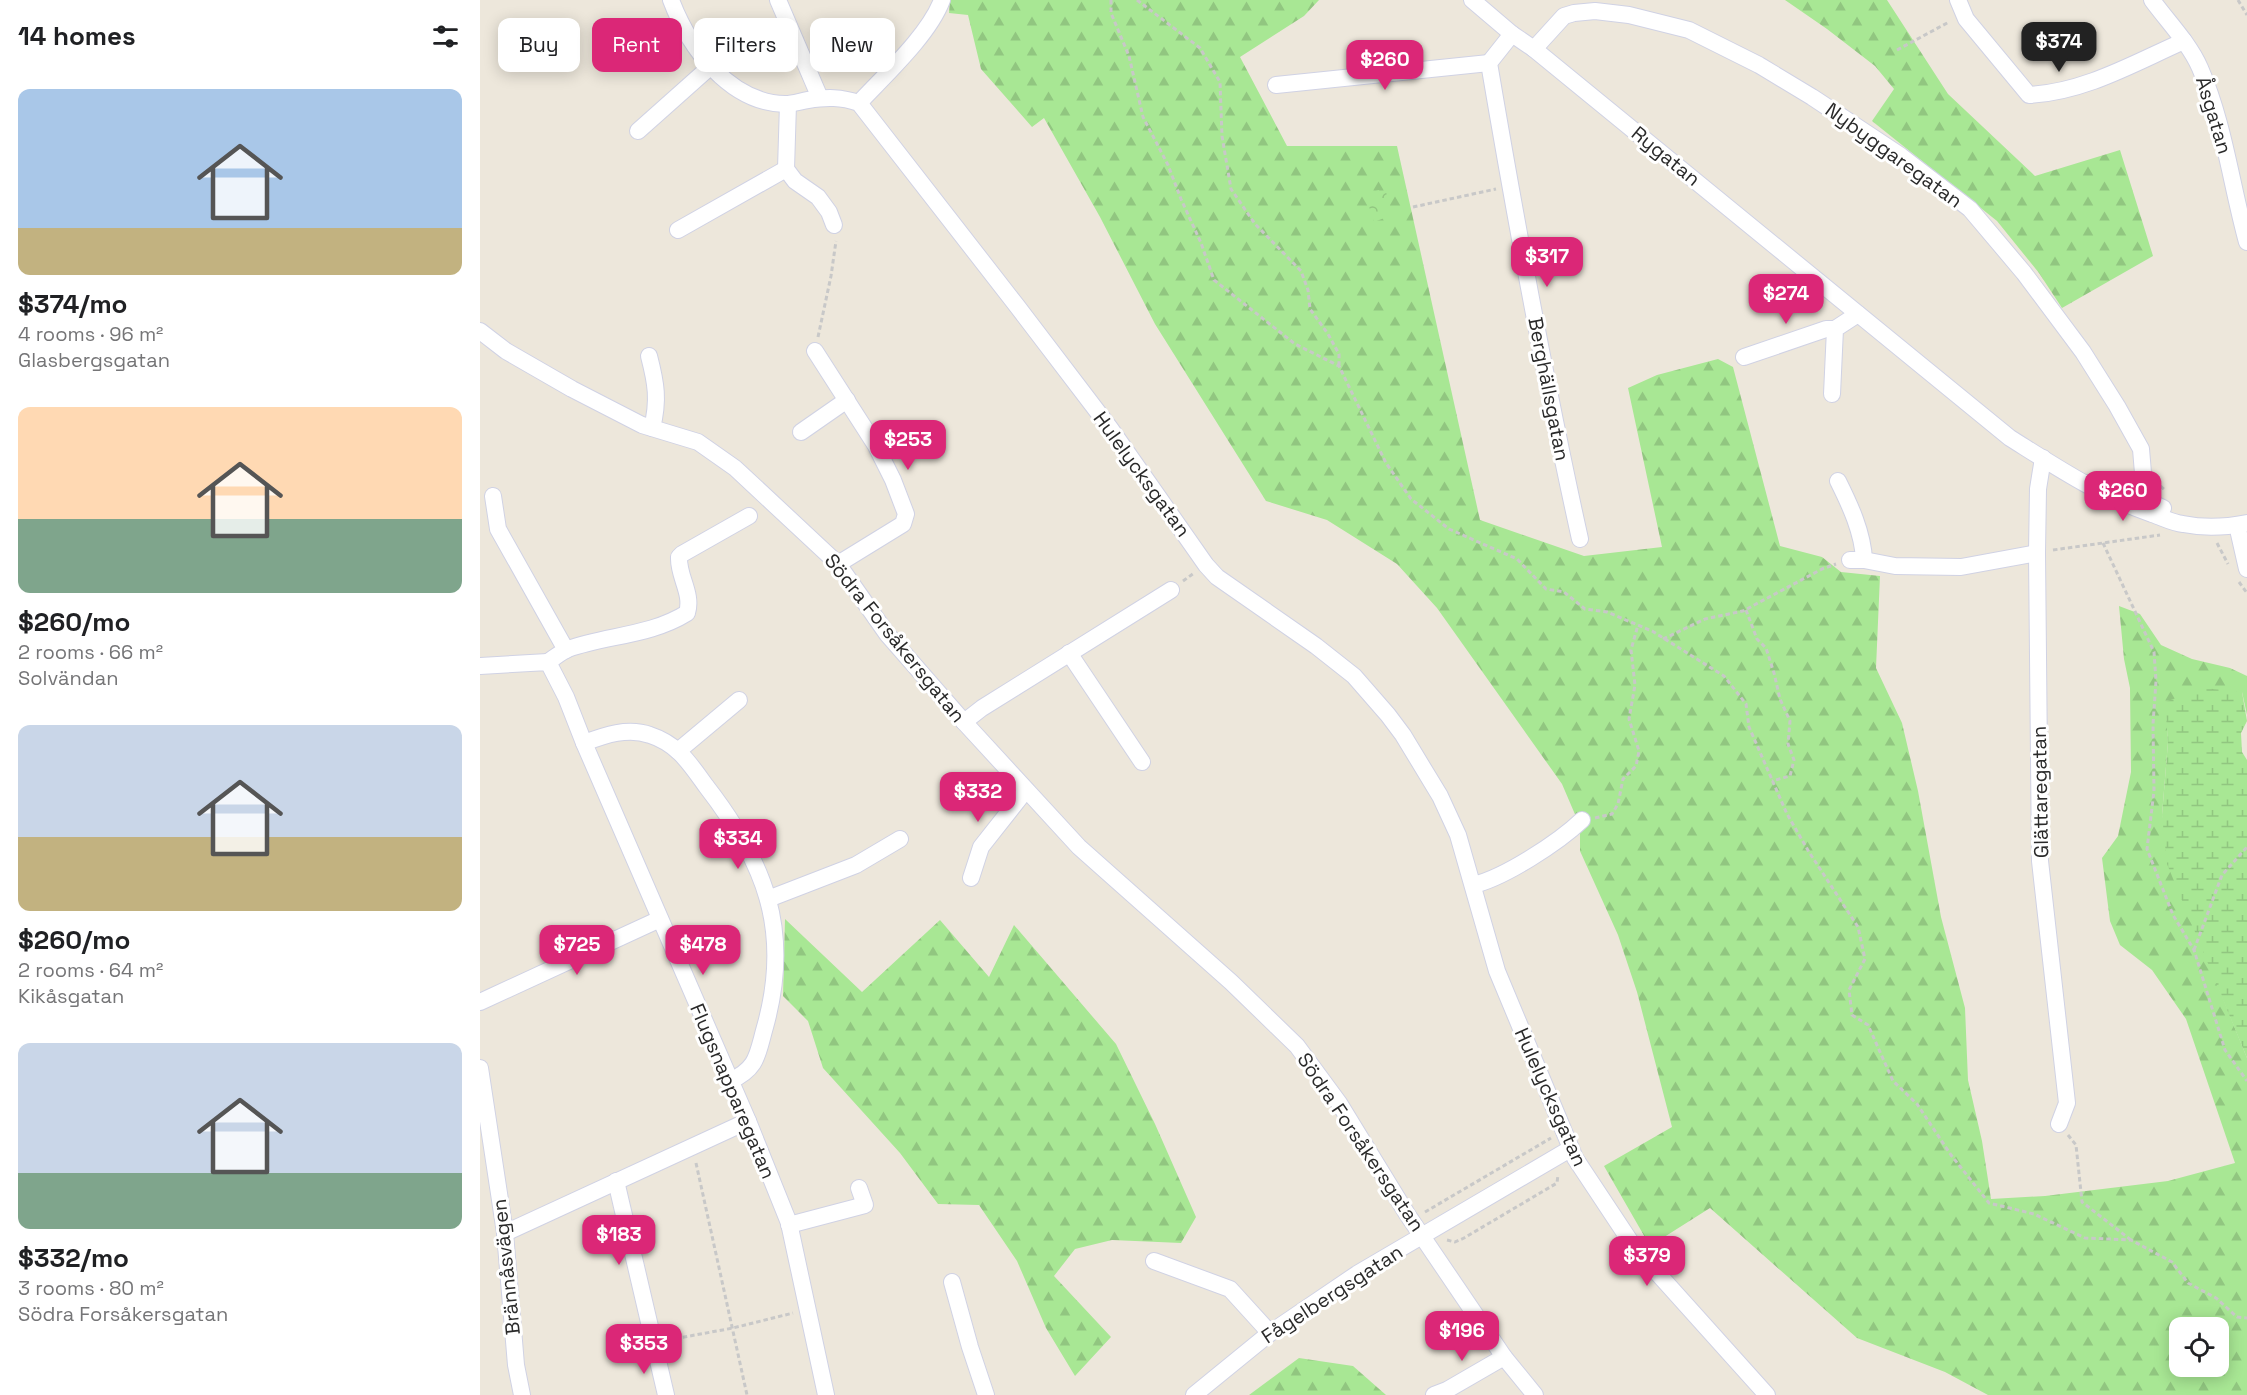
<!DOCTYPE html>
<meta charset="utf-8">
<style>
:root{--surface:#fff;--page:#f2f2f2;--text:#202124;--muted:#757577;--accent:#db2777}
body{margin:0;font-family:"Space Grotesk",sans-serif;background:var(--page);color:var(--text);height:100vh;display:flex;flex-direction:column;font-size:22px;white-space:nowrap}
*{box-sizing:border-box;margin:0}
p{font-size:20px;color:var(--muted)}
.icon{flex:none;width:33px;height:33px;fill:none;stroke:currentColor;stroke-width:2;stroke-linecap:round;stroke-linejoin:round}
.map{position:relative;flex:1;overflow:hidden}
.drawer{display:flex;flex-direction:column;background:var(--surface);width:480px}
.drawer>*{flex:none}
.guide{position:absolute;left:18px;top:18px;width:570px;height:54px;display:flex;gap:12px}
.tools{position:absolute;left:1689px;top:1317px;display:grid;gap:12px}
.tools a{display:grid;place-items:center;width:60px;height:60px;border-radius:12px;background:var(--surface);box-shadow:0 3px 15px #0003;font-size:30px}
.price{position:absolute;translate:-50% -51px;padding:0 14px;border-radius:12px;background:var(--accent);color:#fff;font-size:20px;line-height:39px;filter:drop-shadow(0 2px 3px #0008)}
.price::after{content:'';position:absolute;left:50%;top:36px;width:18px;height:14px;margin-left:-9px;background:inherit;clip-path:polygon(0 0,100% 0,50% 100%)}
.price.on{background:#222;color:#fff}
ul{padding:0;list-style:none}
li{display:grid;align-content:center;gap:12px;height:318px;padding:0 18px}
li span{display:grid;place-items:center;height:186px;border-radius:12px;color:#555}
li>.icon{margin-inline-start:auto}
span .icon{width:108px;height:108px;fill:#fffc;stroke-width:1}
li b{font-size:26px}
h2{display:flex;justify-content:space-between;align-items:center;height:72px;padding:0 18px;font-size:26px}
.tag{padding:0 21px;border-radius:12px;background:var(--surface);box-shadow:0 3px 15px #0003;font-size:21px;line-height:54px}
.tag.on{background:var(--accent);color:#fff}
main{display:flex;flex:1;min-height:0}
.map>svg:first-child{display:block}
</style>
<main>
<section class="drawer">
<h2>14 homes<svg class="icon" aria-label="filters" viewBox="0 0 24 24"><path d="M4 7h16M4 17h16"/><circle cx="9" cy="7" r="2"/><circle cx="15" cy="17" r="2"/></svg></h2>
<ul>
<li><span style="background:linear-gradient(#a9c7e8 75%,#c2b280 0)"><svg class="icon" aria-label="home" viewBox="0 0 24 24"><path d="M3 11l9-7 9 7M6 9v11h12V9"/></svg></span><div><b>$374/mo</b><p>4 rooms · 96 m²</p><p>Glasbergsgatan</p></div></li>
<li><span style="background:linear-gradient(#ffd9b3 60%,#7fa58c 0)"><svg class="icon" aria-label="home" viewBox="0 0 24 24"><path d="M3 11l9-7 9 7M6 9v11h12V9"/></svg></span><div><b>$260/mo</b><p>2 rooms · 66 m²</p><p>Solvändan</p></div></li>
<li><span style="background:linear-gradient(#c9d6e8 60%,#c2b280 0)"><svg class="icon" aria-label="home" viewBox="0 0 24 24"><path d="M3 11l9-7 9 7M6 9v11h12V9"/></svg></span><div><b>$260/mo</b><p>2 rooms · 64 m²</p><p>Kikåsgatan</p></div></li>
<li><span style="background:linear-gradient(#c9d6e8 70%,#7fa58c 0)"><svg class="icon" aria-label="home" viewBox="0 0 24 24"><path d="M3 11l9-7 9 7M6 9v11h12V9"/></svg></span><div><b>$332/mo</b><p>3 rooms · 80 m²</p><p>Södra Forsåkersgatan</p></div></li>
</ul>
</section>
<div class="map">
<svg width="1767" height="1395" viewBox="0 0 1767 1395">
<defs>
<pattern id="forest-firs" width="22" height="20" patternUnits="userSpaceOnUse" patternTransform="scale(1.5)"><rect width="22" height="20" fill="#a8e794"/><path d="M5 1l3.5 6h-7zM16 11l3.5 6h-7z" fill="#91c680"/></pattern>
<pattern id="wetland-marsh" width="20" height="14" patternUnits="userSpaceOnUse" patternTransform="scale(1.5)"><rect width="20" height="14" fill="#a8e794"/><path d="M1 5h8M5 5V1M11 12h8M15 12V8" fill="none" stroke="#91c680"/></pattern>
<pattern id="park-crowns" width="20" height="18" patternUnits="userSpaceOnUse" patternTransform="scale(1.5)"><rect width="20" height="18" fill="#a8e794"/><path d="M2 6a3 3 0 1 1 6 0M12 15a3 3 0 1 1 6 0" fill="none" stroke="#91c680"/></pattern>
</defs>
<rect width="100%" height="100%" fill="#ede7db"/>
<g fill="url(#forest-firs)" fill-rule="evenodd">
<path d="M 470,0 L 839,0 L 824,16 L 760,57 L 807,146 L 917,146 L 1000,520 L 1104,556 L 1182,547 L 1148,388 L 1177,375 L 1238,359 L 1253,367 L 1300,546 L 1342,557 L 1361,572 L 1400,576 L 1396,668 L 1422,723 L 1438,791 L 1461,917 L 1485,1008 L 1488,1080 L 1502,1141 L 1511,1199 L 1565,1196 L 1688,1181 L 1755,1163 L 1706,1019 L 1672,970 L 1640,945 L 1630,921 L 1622,858 L 1638,836 L 1651,772 L 1650,688 L 1644,659 L 1639,606 L 1660,614 L 1681,645 L 1712,659 L 1750,668 L 1767,676 L 1767,715 L 1762,692 L 1686,702 L 1688,742 L 1682,815 L 1736,981 L 1767,1058 L 1767,1395 L 1508,1395 L 1465,1372 L 1377,1338 L 1230,1208 L 1170,1246 L 1124,1166 L 1192,1127 L 1157,992 L 1138,935 L 1100,851 L 1100,826 L 1082,784 L 957,608 L 917,564 L 847,520 L 786,501 L 675,324 L 620,217 L 564,118 L 552,127 L 501,69 L 488,15 L 469,13 ZM 1700,1328 L 1738,1328 L 1738,1366 L 1700,1366 Z"/>
<path d="M 1305,0 L 1407,0 L 1468,94 L 1555,176 L 1640,150 L 1673,256 L 1582,308 L 1559,273 L 1517,221 L 1392,121 L 1414,89 L 1395,66 L 1347,29 Z"/>
<path d="M 305,919 L 382,992 L 460,920 L 509,977 L 534,925 L 636,1044 L 675,1124 L 716,1217 L 701,1243 L 632,1240 L 595,1249 L 574,1276 L 631,1337 L 595,1376 L 566,1328 L 537,1261 L 499,1205 L 458,1204 L 420,1153 L 343,1068 L 328,1021 L 303,996 Z"/>
<path d="M 819,1358 L 873,1366 L 906,1395 L 769,1395 Z"/>
</g>
<path fill="url(#wetland-marsh)" d="M 1724,688 L 1762,692 L 1767,721 L 1761,733 L 1762,752 L 1767,760 L 1767,1058 L 1687,864 L 1682,815 L 1688,742 L 1685,702 Z"/>
<path fill="url(#park-crowns)" d="M 899,190 L 900,194 L 906,192 L 912,215 L 894,222 L 885,194 Z"/>
<g fill="none" stroke-linecap="round" stroke-linejoin="round">
<g stroke="#d0d2e4" stroke-width="18">
<g id="minor">
<path d="M 191,0 C 209,48 250,103 305,104 C 313,104 321,101 328,100 C 347,97 361,97 379,103 L 537,306 L 630,428 L 726,565 L 737,577 L 836,646 L 874,676 L 908,715 L 923,735 L 960,796 L 978,835 L 1017,971 L 1095,1158 L 1154,1247 L 1287,1395"/>
<path d="M 298,0 L 340,98"/>
<path d="M 992,0 L 1032,34 L 1054,49 L 1530,438 C 1578,468 1618,495 1672,514 C 1682,517 1692,523 1703,524 C 1723,528 1747,527 1767,523"/>
<path d="M 1478,0 L 1486,19 L 1549,95 C 1605,92 1654,63 1704,41"/>
<path d="M 1672,0 C 1688,22 1709,43 1720,68 C 1744,123 1751,184 1767,242"/>
<path d="M 1032,34 L 1009,63 C 1036,222 1065,381 1100,539"/>
<path d="M 1054,49 L 1084,16 L 1094,13 L 1115,11 L 1149,15 L 1209,30 L 1279,65 L 1332,97 L 1421,156 L 1490,209 L 1544,273 L 1603,352 L 1637,406 L 1661,449 L 1663,473"/>
<path d="M 796,85 L 1009,63"/>
<path d="M 379,103 C 405,75 449,35 462,0"/>
<path d="M 308,104 L 306,169 L 315,181 L 338,197 L 349,212 L 354,225"/>
<path d="M 158,131 L 231,66"/>
<path d="M 198,230 L 306,169"/>
<path d="M 0,331 L 26,351 L 92,389 L 162,425 L 218,442 L 255,468 L 358,564 L 407,634 L 484,722 L 599,847 L 751,982 L 817,1046 L 859,1103 L 927,1214 L 1024,1357 L 1055,1395"/>
<path d="M 335,351 L 396,446 L 413,480 L 426,514 L 423,524 L 358,564"/>
<path d="M 169,356 C 176,383 179,400 172,428"/>
<path d="M 1264,357 L 1346,329 L 1355,329"/>
<path d="M 1352,394 L 1355,329 L 1378,314"/>
<path d="M 321,432 L 367,400"/>
<path d="M 1563,458 L 1558,489 L 1557,553 L 1560,861 L 1587,1103 L 1579,1124"/>
<path d="M 1358,481 C 1370,505 1383,533 1384,560"/>
<path d="M 1606,483 L 1628,483 L 1683,508"/>
<path d="M 13,496 L 18,529 L 86,650"/>
<path d="M 1757,525 L 1767,569"/>
<path d="M 1370,560 L 1384,560 L 1415,566 L 1481,567 L 1557,553"/>
<path d="M 589,653 L 662,762"/>
<path d="M 68,662 C 74,658 81,652 88,649 C 127,635 170,636 207,613 C 213,593 198,577 199,557 L 202,554 L 269,516"/>
<path d="M 0,666 L 68,662 L 86,697 L 104,743 L 268,1121 L 309,1223 L 346,1395"/>
<path d="M 484,722 L 502,708 L 691,590"/>
<path d="M 104,743 C 125,735 148,727 170,735 C 198,744 210,764 226,786 C 285,862 312,931 285,1027 C 277,1055 278,1068 250,1081"/>
<path d="M 198,751 L 259,700"/>
<path d="M 491,878 L 501,847 L 546,790"/>
<path d="M 993,885 C 1024,878 1079,842 1102,820"/>
<path d="M 288,899 L 376,865 L 420,839"/>
<path d="M 0,1002 L 180,919"/>
<path d="M 0,1068 L 25,1233 L 36,1365 L 42,1395"/>
<path d="M 136,1181 L 186,1395"/>
<path d="M 309,1225 L 385,1205 L 379,1188"/>
<path d="M 25,1233 L 268,1121"/>
<path d="M 674,1261 L 750,1289 L 790,1333"/>
<path d="M 472,1282 L 490,1347 L 506,1395"/>
<path d="M 714,1395 L 790,1333 L 877,1274 L 1090,1149"/>
<path d="M 954,1395 L 967,1390 L 1024,1357"/>
</g>
</g>
<g stroke="#c8c8c8" stroke-width="3" stroke-dasharray="4.5 3" stroke-linecap="butt">
<path d="M 631,0 L 631,13 L 649,56 L 663,117 L 688,165 L 701,199 L 721,243 L 734,280 L 815,344 L 859,366 L 906,463 L 931,499 L 969,529 L 1037,559 L 1066,589 L 1084,592 L 1105,609 L 1127,612 L 1172,631 L 1244,676 L 1266,704 L 1269,727 L 1307,814 L 1329,852 L 1378,927 L 1385,959 L 1369,990 L 1372,1015 L 1388,1025 L 1413,1081 L 1437,1104 L 1471,1155 L 1509,1203 L 1554,1214 L 1605,1238 L 1651,1240 L 1692,1262 L 1708,1283 L 1736,1298 L 1757,1317 L 1767,1318"/>
<path d="M 657,0 L 720,48 L 740,82 L 742,136 L 751,189 L 775,224 L 821,271 L 828,290 L 830,309 L 848,334 L 859,354 L 859,365"/>
<path d="M 1758,0 L 1767,15"/>
<path d="M 1417,50 L 1469,22"/>
<path d="M 933,207 L 1016,189"/>
<path d="M 338,337 L 351,276 L 356,241"/>
<path d="M 1675,481 L 1686,491"/>
<path d="M 1623,543 L 1674,652 L 1676,681 L 1673,724 L 1674,791 L 1667,849 L 1693,915 L 1714,950 L 1745,1050 L 1767,1081"/>
<path d="M 1737,543 L 1748,564"/>
<path d="M 1573,550 L 1680,535"/>
<path d="M 703,581 L 714,573"/>
<path d="M 1759,582 L 1767,593"/>
<path d="M 1266,610 L 1277,639 L 1286,648 L 1294,673 L 1300,699 L 1310,721 L 1308,744 L 1314,760 L 1310,776 L 1292,781"/>
<path d="M 1183,639 L 1225,619 L 1263,611 L 1342,569 L 1356,564"/>
<path d="M 1115,818 L 1132,814 L 1138,804 L 1143,779 L 1156,766 L 1159,751 L 1149,719 L 1155,685 L 1151,650 L 1158,625"/>
<path d="M 1714,950 L 1742,875 L 1767,847"/>
<path d="M 1588,1135 L 1596,1145 L 1602,1202 L 1651,1240"/>
<path d="M 216,1163 L 267,1395"/>
<path d="M 945,1212 L 1071,1138"/>
<path d="M 967,1240 L 975,1242 L 984,1238 L 1077,1183 L 1078,1175"/>
<path d="M 188,1340 L 253,1328 L 313,1313"/>
</g>
<use href="#minor" stroke="#fff" stroke-width="16"/>
</g>
<g text-anchor="middle" stroke-width="6" stroke-linejoin="round" paint-order="stroke">
<g font-size="20" fill="#2a2a2a" stroke="#fff">
<text transform="translate(1734 115) rotate(73)" y="7">Åsgatan</text>
<text transform="translate(1414 155) rotate(36)" y="7">Nybyggaregatan</text>
<text transform="translate(1186 156) rotate(39)" y="7">Rygatan</text>
<text transform="translate(1069 389) rotate(79)" y="7">Berghällsgatan</text>
<text transform="translate(662 474) rotate(54)" y="7">Hulelycksgatan</text>
<text transform="translate(415 638) rotate(51)" y="7">Södra Forsåkersgatan</text>
<text transform="translate(1560 792) rotate(-91)" y="7">Glättaregatan</text>
<text transform="translate(253 1091) rotate(67)" y="7">Flugsnapparegatan</text>
<text transform="translate(1071 1097) rotate(66)" y="7">Hulelycksgatan</text>
<text transform="translate(881 1142) rotate(56)" y="7">Södra Forsåkersgatan</text>
<text transform="translate(26 1267) rotate(-96)" y="7">Brännåsvägen</text>
<text transform="translate(852 1294) rotate(-33)" y="7">Fågelbergsgatan</text>
</g>
</g>
</svg>
<div class="tools">
<a><svg class="icon" aria-label="locate" viewBox="0 0 24 24"><circle cx="12" cy="12" r="6"/><path d="M12 2v4M12 18v4M2 12h4M18 12h4"/></svg></a>
</div>
<b class="price on" style="left:1579px;top:73px">$374</b>
<b class="price" style="left:905px;top:91px">$260</b>
<b class="price" style="left:1067px;top:288px">$317</b>
<b class="price" style="left:1306px;top:325px">$274</b>
<b class="price" style="left:428px;top:471px">$253</b>
<b class="price" style="left:1643px;top:522px">$260</b>
<b class="price" style="left:498px;top:823px">$332</b>
<b class="price" style="left:258px;top:870px">$334</b>
<b class="price" style="left:97px;top:976px">$725</b>
<b class="price" style="left:223px;top:976px">$478</b>
<b class="price" style="left:139px;top:1266px">$183</b>
<b class="price" style="left:1167px;top:1287px">$379</b>
<b class="price" style="left:982px;top:1362px">$196</b>
<b class="price" style="left:164px;top:1375px">$353</b>
<div class="guide">
<a class="tag">Buy</a>
<a class="tag on">Rent</a>
<a class="tag">Filters</a>
<a class="tag">New</a>
</div>
</div>
</main>
